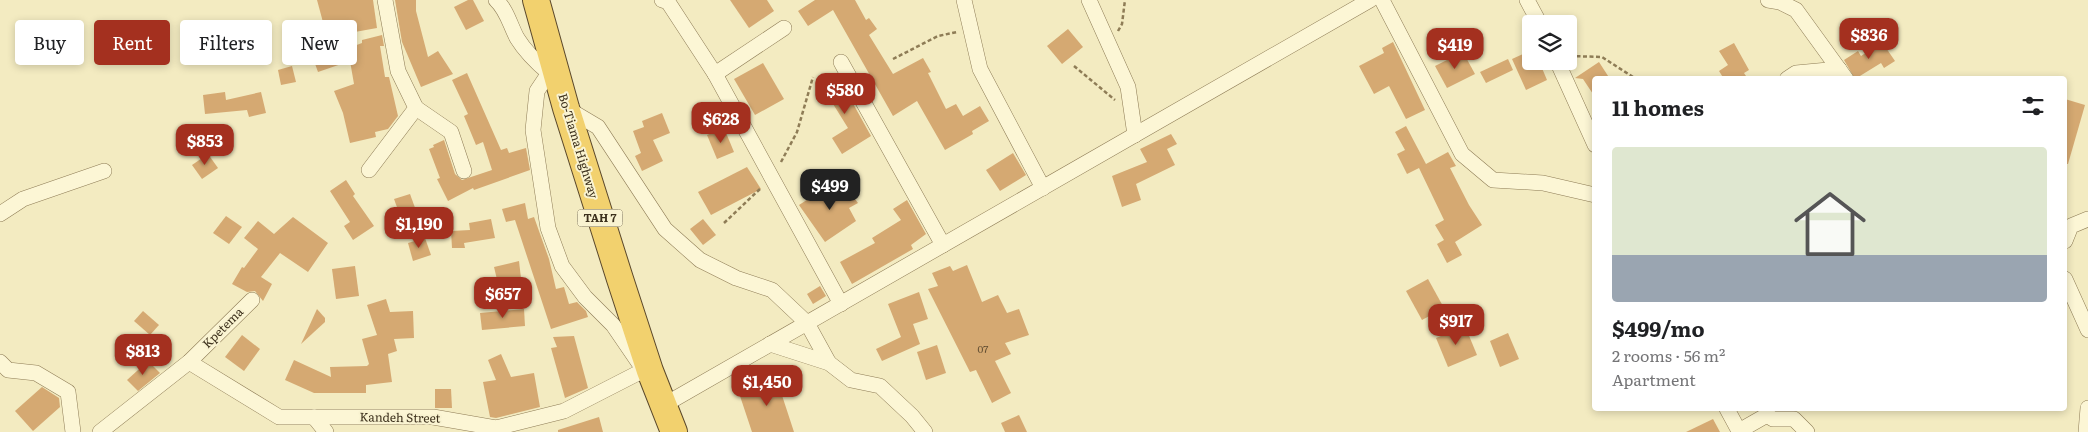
<!DOCTYPE html>
<meta charset="utf-8">
<style>
:root{--surface:#fff;--page:#f2f2f2;--text:#202124;--muted:#757577;--accent:#a4301f}
body{margin:0;font-family:Literata,serif;background:var(--page);color:var(--text);height:100vh;display:flex;flex-direction:column;font-size:19px;white-space:nowrap}
*{box-sizing:border-box;margin:0}
p{font-size:16px;color:var(--muted)}
.icon{flex:none;width:28px;height:28px;fill:none;stroke:currentColor;stroke-width:2;stroke-linecap:round;stroke-linejoin:round}
.map{position:relative;flex:1;overflow:hidden}
.drawer{position:absolute;left:1592px;top:76px;width:475px;height:335px;display:flex;flex-direction:column;background:var(--surface);border-radius:5px;box-shadow:0 2px 8px #0003}
.drawer>*{flex:none}
.hud{position:absolute;left:15px;top:20px;width:475px;height:45px;display:flex;gap:10px}
.buttons{position:absolute;left:1522px;top:15px;display:grid;gap:10px}
.buttons a{display:grid;place-items:center;width:55px;height:55px;border-radius:5px;background:var(--surface);box-shadow:0 2px 8px #0003;font-size:25px}
.price{position:absolute;translate:-50% -42px;padding:0 11px;border-radius:10px;background:var(--accent);color:#fff;font-size:16px;line-height:32px;filter:drop-shadow(0 1px 2px #0008)}
.price::after{content:'';position:absolute;left:50%;top:30px;width:15px;height:11px;margin-left:-8px;background:inherit;clip-path:polygon(0 0,100% 0,50% 100%)}
.price.on{background:#222;color:#fff}
ul{padding:0;list-style:none}
li{display:grid;align-content:center;gap:10px;height:265px;padding:0 20px}
li span{display:grid;place-items:center;height:155px;border-radius:5px;color:#555}
li>.icon{margin-inline-start:auto}
span .icon{width:90px;height:90px;fill:#fffc;stroke-width:1}
li b{font-size:21px}
h2{display:flex;justify-content:space-between;align-items:center;height:60px;padding:0 20px;font-size:21px}
.pill{padding:0 18px;border-radius:5px;background:var(--surface);box-shadow:0 2px 8px #0003;font-size:18px;line-height:45px}
.pill.on{background:var(--accent);color:#fff}
.map>svg:first-child{display:block}
</style>
<div class="map">
<svg width="2088" height="432" viewBox="0 0 2088 432">
<rect width="100%" height="100%" fill="#f3ebc1"/>
<g fill="#d5a972">
<path d="M 317,0 L 373,0 L 377,28 L 327,37 Z"/>
<path d="M 395,0 L 416,0 L 416,11 L 428,57 L 438,51 L 453,74 L 421,87 L 402,42 Z"/>
<path d="M 468,0 L 473,0 L 484,21 L 466,30 L 454,7 Z"/>
<path d="M 730,0 L 767,0 L 774,11 L 749,28 Z"/>
<path d="M 815,0 L 855,0 L 866,20 L 869,18 L 877,29 L 869,35 L 893,74 L 923,58 L 931,72 L 928,73 L 946,109 L 956,104 L 963,116 L 980,106 L 989,121 L 972,131 L 973,134 L 945,150 L 917,101 L 893,116 L 833,10 L 808,26 L 798,11 Z"/>
<path d="M 1068,29 L 1083,47 L 1062,64 L 1047,46 Z"/>
<path d="M 382,35 L 384,46 L 380,46 L 385,77 L 389,77 L 398,116 L 388,129 L 375,132 L 376,137 L 350,143 L 343,113 L 334,91 L 354,84 L 350,61 L 318,72 L 314,61 L 362,43 L 362,40 Z"/>
<path d="M 1393,42 L 1425,110 L 1406,119 L 1389,86 L 1374,94 L 1359,66 L 1384,53 L 1382,48 Z"/>
<path d="M 1882,42 L 1895,61 L 1884,68 L 1881,63 L 1855,79 L 1844,60 L 1858,51 L 1861,56 Z"/>
<path d="M 1734,43 L 1749,70 L 1744,73 L 1748,79 L 1724,79 L 1719,71 L 1728,65 L 1719,51 Z"/>
<path d="M 1463,52 L 1475,74 L 1447,88 L 1435,66 Z"/>
<path d="M 1523,54 L 1526,61 L 1539,61 L 1547,80 L 1526,90 L 1512,59 Z"/>
<path d="M 1508,59 L 1513,70 L 1486,83 L 1480,72 Z"/>
<path d="M 1599,62 L 1610,79 L 1595,79 L 1595,97 L 1583,79 L 1575,78 Z"/>
<path d="M 763,63 L 784,99 L 755,115 L 734,79 Z"/>
<path d="M 292,66 L 296,82 L 281,85 L 278,70 Z"/>
<path d="M 467,73 L 501,150 L 507,148 L 509,153 L 526,148 L 530,170 L 474,190 L 473,188 L 448,201 L 437,179 L 440,178 L 429,149 L 434,147 L 433,145 L 444,140 L 455,174 L 462,180 L 492,170 L 483,142 L 476,145 L 464,116 L 468,114 L 452,80 Z"/>
<path d="M 836,73 L 871,136 L 842,154 L 832,138 L 848,128 L 820,83 Z"/>
<path d="M 225,92 L 226,100 L 261,92 L 266,113 L 249,117 L 247,110 L 205,114 L 203,95 Z"/>
<path d="M 2065,99 L 2085,105 L 2068,164 L 2065,164 Z"/>
<path d="M 662,113 L 670,133 L 653,140 L 663,161 L 642,171 L 635,156 L 641,153 L 633,131 L 644,127 L 642,121 Z"/>
<path d="M 1406,126 L 1426,164 L 1448,152 L 1456,166 L 1450,168 L 1469,205 L 1482,225 L 1455,242 L 1462,255 L 1447,263 L 1437,244 L 1444,240 L 1435,225 L 1444,220 L 1419,168 L 1407,174 L 1397,154 L 1405,150 L 1395,132 Z"/>
<path d="M 724,128 L 734,152 L 717,159 L 707,135 Z"/>
<path d="M 1171,134 L 1177,144 L 1167,149 L 1175,165 L 1136,184 L 1141,200 L 1122,207 L 1112,176 L 1147,162 L 1140,149 Z"/>
<path d="M 1013,153 L 1026,175 L 1000,191 L 986,170 Z"/>
<path d="M 208,154 L 218,168 L 202,179 L 192,165 Z"/>
<path d="M 747,167 L 761,189 L 711,215 L 698,192 Z"/>
<path d="M 346,180 L 355,194 L 353,196 L 374,226 L 353,240 L 344,226 L 350,222 L 330,191 Z"/>
<path d="M 836,181 L 847,197 L 851,194 L 858,203 L 849,208 L 856,221 L 825,242 L 799,205 Z"/>
<path d="M 410,194 L 418,216 L 402,221 L 394,199 Z"/>
<path d="M 907,200 L 926,234 L 911,245 L 913,249 L 852,284 L 840,262 L 875,243 L 872,238 L 901,220 L 893,209 Z"/>
<path d="M 525,203 L 528,219 L 534,217 L 549,259 L 556,289 L 564,287 L 569,304 L 577,302 L 586,311 L 588,317 L 551,329 L 515,220 L 506,222 L 502,209 Z"/>
<path d="M 226,216 L 242,227 L 229,244 L 213,233 Z"/>
<path d="M 293,217 L 328,243 L 308,272 L 280,253 L 261,277 L 272,284 L 263,301 L 255,291 L 247,292 L 232,284 L 242,267 L 244,268 L 258,249 L 244,238 L 258,221 L 274,234 Z"/>
<path d="M 491,219 L 495,238 L 464,243 L 465,248 L 452,248 L 451,231 L 470,230 L 469,223 Z"/>
<path d="M 703,219 L 716,235 L 703,245 L 690,229 Z"/>
<path d="M 425,238 L 431,255 L 413,261 L 408,243 Z"/>
<path d="M 519,261 L 522,287 L 500,292 L 494,267 Z"/>
<path d="M 967,265 L 982,302 L 998,295 L 1007,313 L 1019,309 L 1029,335 L 1005,343 L 1011,354 L 995,361 L 1011,393 L 992,403 L 976,370 L 970,372 L 928,289 L 938,286 L 932,273 L 950,266 L 953,271 Z"/>
<path d="M 355,266 L 359,296 L 336,299 L 332,269 Z"/>
<path d="M 1428,279 L 1444,308 L 1422,320 L 1406,291 Z"/>
<path d="M 820,286 L 826,296 L 813,304 L 807,294 Z"/>
<path d="M 919,292 L 928,319 L 913,324 L 920,344 L 882,361 L 876,349 L 901,337 L 888,304 Z"/>
<path d="M 386,299 L 390,312 L 413,311 L 414,338 L 394,339 L 397,351 L 388,354 L 392,382 L 366,385 L 366,393 L 314,393 L 285,380 L 294,360 L 331,377 L 330,367 L 367,366 L 369,364 L 362,339 L 377,335 L 367,305 Z"/>
<path d="M 317,309 L 325,318 L 325,322 L 301,344 Z"/>
<path d="M 524,309 L 525,326 L 482,330 L 480,313 Z"/>
<path d="M 143,311 L 159,325 L 150,335 L 134,321 Z"/>
<path d="M 1465,326 L 1477,355 L 1448,367 L 1436,338 Z"/>
<path d="M 1508,333 L 1519,359 L 1500,367 L 1490,341 Z"/>
<path d="M 242,335 L 260,349 L 244,371 L 225,357 Z"/>
<path d="M 574,336 L 588,388 L 565,398 L 551,348 L 557,347 L 553,337 Z"/>
<path d="M 937,345 L 946,373 L 926,380 L 917,352 Z"/>
<path d="M 501,354 L 511,377 L 534,373 L 540,407 L 496,418 L 490,417 L 483,382 L 496,380 L 488,360 Z"/>
<path d="M 148,361 L 160,373 L 138,391 L 127,380 Z"/>
<path d="M 775,374 L 794,432 L 752,432 L 740,396 L 755,391 L 751,382 Z"/>
<path d="M 42,387 L 59,398 L 60,407 L 33,431 L 15,411 Z"/>
<path d="M 435,389 L 451,389 L 452,408 L 435,408 Z"/>
<path d="M 1019,415 L 1027,432 L 1005,432 L 1001,423 Z"/>
<path d="M 599,417 L 603,432 L 558,432 L 558,430 Z"/>
<path d="M 1713,419 L 1720,432 L 1686,432 Z"/>
</g>
<g fill="none" stroke-linecap="round" stroke-linejoin="round">
<g stroke="#8e7c56" stroke-width="16">
<g id="minor">
<path d="M 496,0 C 507,10 510,25 517,38 C 525,51 537,63 549,73"/>
<path d="M 662,0 L 668,2 L 715,74"/>
<path d="M 964,0 L 980,69 L 1043,188"/>
<path d="M 1089,0 L 1128,87 L 1135,135"/>
<path d="M 1382,0 L 1462,154 L 1493,180 L 1543,183 L 1595,195"/>
<path d="M 1527,0 L 1540,24"/>
<path d="M 1768,0 L 1780,2 L 1796,10 L 1846,79"/>
<path d="M 784,28 L 715,74 L 841,304"/>
<path d="M 1557,61 L 1595,145"/>
<path d="M 841,62 L 943,245"/>
<path d="M 555,68 L 549,73 L 537,91 L 533,130 L 548,228 L 562,266 L 585,297 L 613,325 L 641,366"/>
<path d="M 1787,79 L 1796,73 L 1839,69"/>
<path d="M 416,108 L 451,132 L 464,171"/>
<path d="M 566,108 L 598,127 L 665,229 L 700,260 L 736,278 L 772,290 L 807,323 L 829,363"/>
<path d="M 369,170 L 416,108 L 398,71 L 385,0"/>
<path d="M 0,214 L 23,199 L 104,171"/>
<path d="M 2065,241 L 2071,226 L 2088,219"/>
<path d="M 2065,279 L 2088,330"/>
<path d="M 770,344 L 829,363 L 851,380 L 880,386 L 912,416 L 925,432"/>
<path d="M 0,362 L 8,370 L 36,373 L 68,392 L 73,432"/>
<path d="M 189,362 L 279,417 L 433,417 L 496,428 L 564,411 L 644,370"/>
<path d="M 664,405 L 1370,0"/>
<path d="M 1727,409 L 1739,431 L 1767,415 L 1773,419 L 1794,419 L 1807,432"/>
<path d="M 314,417 L 326,432"/>
<path d="M 100,432 L 189,362 L 252,300"/>
<path d="M 2086,432 L 2088,408"/>
</g>
</g>
<g stroke="#5b482b" stroke-width="28">
<path id="trunk" d="M 536,0 L 566,108 L 620,279 L 650,371 L 674,432"/>
</g>
<g stroke="#8e7c56" stroke-width="2.5" stroke-dasharray="4 2.5" stroke-linecap="butt">
<path d="M 1118,31 L 1122,24 L 1125,0"/>
<path d="M 1570,56 L 1602,57 L 1636,79"/>
<path d="M 893,59 L 938,36 L 957,32"/>
<path d="M 1074,66 L 1115,100"/>
<path d="M 781,162 L 797,132 L 813,77"/>
<path d="M 724,223 L 761,188"/>
</g>
<use href="#minor" stroke="#fcf6d5" stroke-width="15"/>
<use href="#trunk" stroke="#f2d16e" stroke-width="26"/>
</g>
<g text-anchor="middle" stroke-width="4" stroke-linejoin="round" paint-order="stroke">
<g font-size="10" fill="#624e32">
<text x="983" y="353">07</text>
</g>
<rect fill="#f9f3d1" stroke="#756a52" stroke-width="1" x="577.5" y="209.5" width="45" height="17" rx="4"/>
<g font-size="11" font-weight="bold" fill="#3c301c">
<text x="600" y="222">TAH 7</text>
</g>
<g font-size="12" fill="#3c301c" stroke="#f9f3d1">
<text transform="translate(578 146) rotate(73)" y="4">Bo-Tiama Highway</text>
<text transform="translate(223 328) rotate(-45)" y="4">Kpetema</text>
<text transform="translate(400 418) rotate(1)" y="4">Kandeh Street</text>
</g>
</g>
</svg>
<div class="buttons">
<a><svg class="icon" aria-label="layers" viewBox="0 0 24 24"><path d="M12 4l9 5-9 5-9-5zM3 14l9 5 9-5"/></svg></a>
</div>
<b class="price" style="left:1869px;top:60px">$836</b>
<b class="price" style="left:1455px;top:70px">$419</b>
<b class="price" style="left:845px;top:115px">$580</b>
<b class="price" style="left:721px;top:144px">$628</b>
<b class="price" style="left:205px;top:166px">$853</b>
<b class="price on" style="left:830px;top:211px">$499</b>
<b class="price" style="left:419px;top:249px">$1,190</b>
<b class="price" style="left:503px;top:319px">$657</b>
<b class="price" style="left:1456px;top:346px">$917</b>
<b class="price" style="left:143px;top:376px">$813</b>
<b class="price" style="left:767px;top:407px">$1,450</b>
<div class="hud">
<a class="pill">Buy</a>
<a class="pill on">Rent</a>
<a class="pill">Filters</a>
<a class="pill">New</a>
</div>
<section class="drawer">
<h2>11 homes<svg class="icon" aria-label="filters" viewBox="0 0 24 24"><path d="M4 7h16M4 17h16"/><circle cx="9" cy="7" r="2"/><circle cx="15" cy="17" r="2"/></svg></h2>
<ul>
<li><span style="background:linear-gradient(#dfe7d0 70%,#9aa5b1 0)"><svg class="icon" aria-label="home" viewBox="0 0 24 24"><path d="M3 11l9-7 9 7M6 9v11h12V9"/></svg></span><div><b>$499/mo</b><p>2 rooms · 56 m²</p><p>Apartment</p></div></li>
</ul>
</section>
</div>
